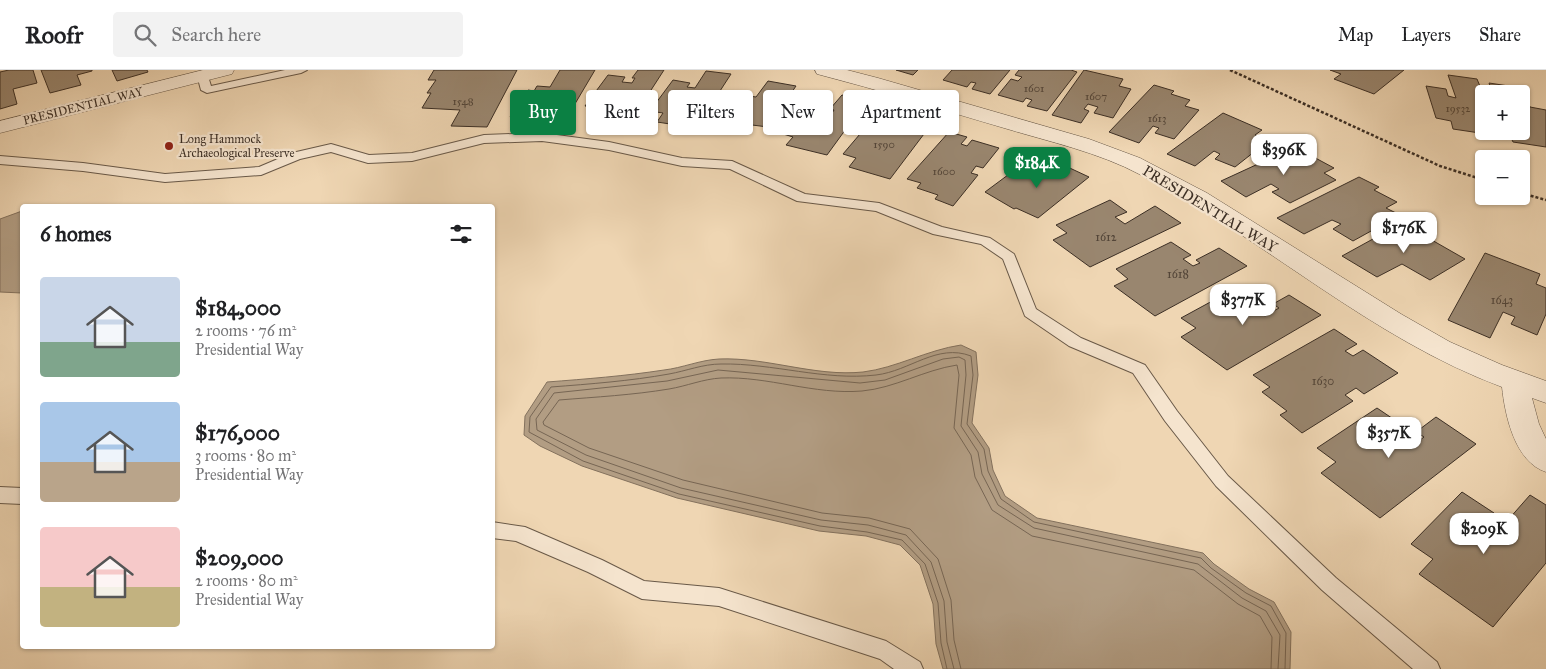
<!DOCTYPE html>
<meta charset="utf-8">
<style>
:root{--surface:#fff;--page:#f2f2f2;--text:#202124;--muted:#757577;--line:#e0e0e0;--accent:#0b8043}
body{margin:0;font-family:"IM FELL Great Primer",serif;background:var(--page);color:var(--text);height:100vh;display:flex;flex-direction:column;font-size:19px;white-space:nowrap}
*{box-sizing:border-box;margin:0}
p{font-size:16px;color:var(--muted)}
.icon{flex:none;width:28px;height:28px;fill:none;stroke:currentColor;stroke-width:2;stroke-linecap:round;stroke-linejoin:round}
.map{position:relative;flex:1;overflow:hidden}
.details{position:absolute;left:20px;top:134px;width:475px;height:445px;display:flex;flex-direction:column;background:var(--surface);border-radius:5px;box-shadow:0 1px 4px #0004}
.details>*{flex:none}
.guide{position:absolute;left:510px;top:20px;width:475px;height:45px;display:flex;gap:10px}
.fabs{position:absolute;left:1475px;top:15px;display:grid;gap:10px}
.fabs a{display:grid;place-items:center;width:55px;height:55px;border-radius:5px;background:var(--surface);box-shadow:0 1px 4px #0004;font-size:25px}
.price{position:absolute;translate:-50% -42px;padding:0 11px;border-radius:10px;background:#fff;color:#222;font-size:16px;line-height:32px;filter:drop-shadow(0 1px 2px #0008)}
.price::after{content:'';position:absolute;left:50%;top:30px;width:15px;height:11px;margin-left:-8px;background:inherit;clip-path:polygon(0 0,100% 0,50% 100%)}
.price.active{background:var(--accent);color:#fff}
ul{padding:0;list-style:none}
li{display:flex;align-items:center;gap:15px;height:125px;padding:0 20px}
li span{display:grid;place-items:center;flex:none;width:140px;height:100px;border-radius:5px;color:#555}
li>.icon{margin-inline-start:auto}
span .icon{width:60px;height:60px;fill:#fffc;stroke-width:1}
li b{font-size:21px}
h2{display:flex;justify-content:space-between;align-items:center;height:60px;padding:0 20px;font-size:21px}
.pill{padding:0 18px;border-radius:5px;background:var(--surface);box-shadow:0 1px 4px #0004;font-size:18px;line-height:45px}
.pill.active{background:var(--accent);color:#fff}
header{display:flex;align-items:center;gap:30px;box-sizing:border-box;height:70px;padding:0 25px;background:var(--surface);border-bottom:1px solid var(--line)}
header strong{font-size:24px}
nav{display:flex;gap:28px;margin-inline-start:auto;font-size:18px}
.search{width:350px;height:45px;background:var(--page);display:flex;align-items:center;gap:12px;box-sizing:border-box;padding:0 18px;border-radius:5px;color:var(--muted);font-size:19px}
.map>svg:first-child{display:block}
</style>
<header>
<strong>Roofr</strong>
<div class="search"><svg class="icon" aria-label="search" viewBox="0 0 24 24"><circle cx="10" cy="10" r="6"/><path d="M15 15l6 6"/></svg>Search here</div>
<nav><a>Map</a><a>Layers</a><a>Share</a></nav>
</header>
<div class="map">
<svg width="1546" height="599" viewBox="0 0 1546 599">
<rect width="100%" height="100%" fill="#efd6b3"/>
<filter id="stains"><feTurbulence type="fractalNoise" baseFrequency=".004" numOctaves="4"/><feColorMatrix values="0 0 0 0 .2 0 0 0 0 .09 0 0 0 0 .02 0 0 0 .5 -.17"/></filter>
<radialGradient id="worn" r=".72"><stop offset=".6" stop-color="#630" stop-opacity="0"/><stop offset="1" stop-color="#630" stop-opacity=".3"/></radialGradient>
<g fill="#b29d83" stroke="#83715d">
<path d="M 22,141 L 22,223 L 0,222 L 0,149 Z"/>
<path d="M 961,275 L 976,282 L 978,305 L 972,353 L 989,378 L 993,400 L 1005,426 L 1037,448 L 1203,483 L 1214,494 L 1249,519 L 1274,532 L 1291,562 L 1290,599 L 943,599 L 936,574 L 933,534 L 920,495 L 900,475 L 866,466 L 819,461 L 677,428 L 582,396 L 540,376 L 524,365 L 525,346 L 547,312 C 586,309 625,306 664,300 C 682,298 700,290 719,289 C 767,287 815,307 863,302 C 896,298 927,280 961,275 Z"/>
</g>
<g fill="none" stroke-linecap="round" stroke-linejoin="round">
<g stroke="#776654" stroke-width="1">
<path d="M 947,599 L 941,573 L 938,533 L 925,494 L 902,470 L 867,462 L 820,456 L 679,424 L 583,391 L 529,362 L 530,347 L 551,317 C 590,314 630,311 669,304 C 686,301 703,294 721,294 C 773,293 824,311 876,305 C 910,301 937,273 971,286 L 973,305 L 967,354 L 984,379 L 988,401 L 1001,429 L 1034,452 L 1201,488 L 1211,498 L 1246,523 L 1271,536 L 1286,563 L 1285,599"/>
<path d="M 954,599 L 947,572 L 944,531 L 931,492 L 906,465 L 868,455 L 821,450 L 681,418 L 586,385 L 537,360 L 536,349 L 554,323 L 667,311 L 718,300 L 860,313 L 885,310 L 943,289 L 959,287 L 965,290 L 966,305 L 961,356 L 978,382 L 982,404 L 998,435 L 1034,458 L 1198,494 L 1242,528 L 1266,541 L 1280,565 L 1278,599"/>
<path d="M 961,599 L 954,570 L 951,530 L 938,489 L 910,459 L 869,448 L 822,443 L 683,410 L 589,378 L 544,355 L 543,352 L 559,330 C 596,327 633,325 669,319 C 687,316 703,309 721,308 C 768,306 814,325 862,321 C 895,318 924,300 957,295 L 959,305 L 954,358 L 971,385 L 975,407 L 992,440 L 1032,466 L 1194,500 L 1238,534 L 1260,546 L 1272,567 L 1271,599"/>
</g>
</g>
<g fill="#99866f" stroke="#3c2f25">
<path d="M 9,0 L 33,0 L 37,13 L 13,19 L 17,34 L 0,39 L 0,2 Z"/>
<path d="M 41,0 L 92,0 L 92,1 L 77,5 L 81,15 L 50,23 Z"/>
<path d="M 112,0 L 147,0 L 148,2 L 117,11 Z"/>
<path d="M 434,0 L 517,0 L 487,57 L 451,56 L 460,40 L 422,38 L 431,23 L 427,23 L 436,10 L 428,10 Z"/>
<path d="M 560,0 L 595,0 L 566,49 L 533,47 L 526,51 L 514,49 L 510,47 L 528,20 L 534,21 L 537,16 L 550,17 Z"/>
<path d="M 638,0 L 664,0 L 631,51 L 592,46 L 598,38 L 585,36 L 608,5 L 625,7 L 622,12 L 632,13 L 635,8 L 632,8 Z"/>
<path d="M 896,0 L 918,0 L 913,5 Z"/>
<path d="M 952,0 L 1010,0 L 990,24 L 972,19 L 976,13 L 971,12 L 967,17 L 943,10 Z"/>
<path d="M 1019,0 L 1071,0 L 1077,2 L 1047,41 L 1027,36 L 1032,30 L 1026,28 L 1023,32 L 998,25 L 1011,9 L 1018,11 L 1022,7 L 1015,5 Z"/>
<path d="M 1084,0 L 1123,9 L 1119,16 L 1131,19 L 1113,48 L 1094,43 L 1098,37 L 1088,34 L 1084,39 L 1089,41 L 1081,53 L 1052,45 Z"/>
<path d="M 1330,0 L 1404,0 L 1374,24 L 1334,9 L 1341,4 Z"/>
<path d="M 706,1 L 731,4 L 696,58 L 657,52 L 663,43 L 650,41 L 673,10 L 690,13 L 687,17 L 695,18 Z"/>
<path d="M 1448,5 L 1477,9 L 1484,26 L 1484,61 L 1498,61 L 1500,66 L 1453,59 L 1451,51 L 1436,48 L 1426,16 L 1446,19 L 1448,26 L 1456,28 Z"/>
<path d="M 768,11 L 796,16 L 768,57 L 736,53 L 717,48 L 735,24 L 756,27 Z"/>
<path d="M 1489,13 L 1522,18 L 1530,37 L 1546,40 L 1546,77 L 1513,72 L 1508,61 L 1521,61 L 1521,24 L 1493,24 Z"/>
<path d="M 1154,15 L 1174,21 L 1171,24 L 1190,30 L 1185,36 L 1199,40 L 1174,69 L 1155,63 L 1159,58 L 1153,56 L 1139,73 L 1109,62 Z"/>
<path d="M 842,25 L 867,30 L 827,85 L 786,75 L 793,67 L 780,63 L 807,32 L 824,36 L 820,41 L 832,43 L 834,40 L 830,39 Z"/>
<path d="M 1223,43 L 1262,60 L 1255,65 L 1268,71 L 1235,97 L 1215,89 L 1220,84 L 1214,81 L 1195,96 L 1167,84 Z"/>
<path d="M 907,45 L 933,52 L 890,109 L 849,97 L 856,88 L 843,84 L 871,51 L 890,56 L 886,61 L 896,64 L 899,60 L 896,59 Z"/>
<path d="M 949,62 L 967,67 L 961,74 L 967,76 L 972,70 L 999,78 L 983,98 L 976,96 L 971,103 L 978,105 L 953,136 L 935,129 L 938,125 L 917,118 L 921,113 L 907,109 Z"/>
<path d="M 1295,77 L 1334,98 L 1324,103 L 1336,110 L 1290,133 L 1272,122 L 1279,119 L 1271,114 L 1246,127 L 1221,111 Z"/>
<path d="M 1059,93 L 1089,107 L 1038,148 L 1016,138 L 1014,139 L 985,122 L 1016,99 L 1038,110 Z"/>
<path d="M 1359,107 L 1379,117 L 1374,120 L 1397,132 L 1386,138 L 1400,145 L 1353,171 L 1333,159 L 1341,154 L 1332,150 L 1304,164 L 1277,148 Z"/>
<path d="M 1110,130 L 1127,142 L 1115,147 L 1125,154 L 1155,136 L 1181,153 L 1090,197 L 1053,170 L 1067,163 L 1056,155 Z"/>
<path d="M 1402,153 L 1465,189 L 1430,210 L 1402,194 L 1377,207 L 1342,186 Z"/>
<path d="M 1171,172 L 1191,185 L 1183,189 L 1193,196 L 1200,193 L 1196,190 L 1219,178 L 1247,196 L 1155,246 L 1114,216 L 1128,209 L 1116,199 Z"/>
<path d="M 1485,183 L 1540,204 L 1536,214 L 1546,218 L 1546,244 L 1537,265 L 1511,254 L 1515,247 L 1503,242 L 1490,268 L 1448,250 Z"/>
<path d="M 1238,217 L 1259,231 L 1250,236 L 1265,246 L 1279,238 L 1273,234 L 1289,225 L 1321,245 L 1227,300 L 1181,267 L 1196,258 L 1181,248 Z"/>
<path d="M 1334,259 L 1357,274 L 1345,281 L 1353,286 L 1363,280 L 1398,303 L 1364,324 L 1356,318 L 1345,325 L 1353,331 L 1302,363 L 1280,345 L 1287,341 L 1262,322 L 1270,317 L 1253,305 Z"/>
<path d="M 1377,338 L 1405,357 L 1396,364 L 1412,376 L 1424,367 L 1416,362 L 1436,347 L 1476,374 L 1380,448 L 1321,403 L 1336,392 L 1317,378 Z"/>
<path d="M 1462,422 L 1494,443 L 1487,451 L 1506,464 L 1514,455 L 1508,450 L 1530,425 L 1546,435 L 1546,493 L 1493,557 L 1419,504 L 1433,489 L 1411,474 Z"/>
</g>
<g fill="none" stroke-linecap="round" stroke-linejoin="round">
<g stroke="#695948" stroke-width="2">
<g id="service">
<path d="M 285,0 L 307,0 L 301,3 L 207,23 L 201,20 L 197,5 L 199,3 L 207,3 L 211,16 Z"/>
<path d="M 542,63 L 609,72 L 682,88 L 732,91 L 805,124 L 879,133 L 942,157 L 990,168 L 1014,184 L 1036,239 L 1081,268 L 1145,295 L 1177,341 L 1228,406 L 1336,508 L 1437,592 L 1440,599 L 1413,599 L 1322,520 L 1216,416 L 1165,351 L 1133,303 L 1069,276 L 1025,246 L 1003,189 L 981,174 L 933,164 L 876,141 L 797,131 L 730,99 L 682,96 L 609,80 L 542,71 L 484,73 L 412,91 L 368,93 L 331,82 L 300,89 L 261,105 L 165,112 L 83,101 L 0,94 L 0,86 L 83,93 L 165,104 L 259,97 L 292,83 L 331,74 L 369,85 L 412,83 L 484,65 Z"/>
<path d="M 0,417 L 22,418 L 22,434 L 0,433 Z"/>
<path d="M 492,452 L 525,457 L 602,490 L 644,511 L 719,518 L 886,571 L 920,592 L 923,599 L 894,599 L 880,589 L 719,536 L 642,529 L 588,502 L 516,471 L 492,468 Z"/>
</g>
</g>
<g stroke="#695948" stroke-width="1">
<g id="minor">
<path d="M 203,0 L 234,0 L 232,4 L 0,63 L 0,51 Z"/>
<path d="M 815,0 L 847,0 L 878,8 L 1089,69 L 1140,88 L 1207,123 L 1401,244 L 1450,272 L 1502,295 L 1546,311 L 1546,333 L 1532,328 L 1539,354 L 1546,369 L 1546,402 C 1515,392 1505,346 1502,317 C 1370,268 1265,169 1141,105 C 1098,82 1050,72 1004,58 C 942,40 880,20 817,4 Z"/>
</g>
</g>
<g stroke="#3c2f25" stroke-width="2.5" stroke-dasharray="3 2" stroke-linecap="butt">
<path d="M 1230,0 L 1440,96 L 1484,110"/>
<path d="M 1521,123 L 1546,130"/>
</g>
<use href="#service" fill="#f5e4ce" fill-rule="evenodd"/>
<use href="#minor" fill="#f5e4ce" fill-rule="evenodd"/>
</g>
<circle fill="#8f2418" stroke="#f5e4ce" stroke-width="2" cx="169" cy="76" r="5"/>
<g text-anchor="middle" stroke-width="4.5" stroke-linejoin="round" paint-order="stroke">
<g font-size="11" fill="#534538">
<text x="1034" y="22">1601</text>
<text x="1096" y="30">1607</text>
<text x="463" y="35">1548</text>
<text x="1458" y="42">19532</text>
<text x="1157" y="52">1613</text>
<text x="884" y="78">1590</text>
<text x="944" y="105">1600</text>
</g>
<g font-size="12" fill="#3c2f25" stroke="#f5e4ce">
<text transform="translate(83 36) rotate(-14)" y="4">PRESIDENTIAL WAY</text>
</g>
<g font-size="12" fill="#3c2f25" stroke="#f5e4ce" text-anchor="start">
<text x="179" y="73">Long Hammock<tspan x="179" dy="14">Archaeological Preserve</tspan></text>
</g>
<g font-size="12" fill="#534538">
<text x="1106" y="171">1612</text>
<text x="1178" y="208">1618</text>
<text x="1502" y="234">1643</text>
<text x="1323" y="315">1630</text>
</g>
<g font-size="15" fill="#3c2f25" stroke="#f5e4ce">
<text transform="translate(1210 139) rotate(31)" y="5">PRESIDENTIAL WAY</text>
</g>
</g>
<rect width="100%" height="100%" filter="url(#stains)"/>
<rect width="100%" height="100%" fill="url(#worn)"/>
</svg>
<div class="fabs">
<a>+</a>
<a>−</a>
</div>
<b class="price" style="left:1284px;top:106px">$396K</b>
<b class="price active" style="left:1037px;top:119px">$184K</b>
<b class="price" style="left:1404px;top:184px">$176K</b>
<b class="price" style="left:1243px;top:256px">$377K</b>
<b class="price" style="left:1389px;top:389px">$357K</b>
<b class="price" style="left:1484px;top:485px">$209K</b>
<div class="guide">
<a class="pill active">Buy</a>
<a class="pill">Rent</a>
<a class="pill">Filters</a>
<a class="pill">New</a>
<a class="pill">Apartment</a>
</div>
<section class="details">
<h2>6 homes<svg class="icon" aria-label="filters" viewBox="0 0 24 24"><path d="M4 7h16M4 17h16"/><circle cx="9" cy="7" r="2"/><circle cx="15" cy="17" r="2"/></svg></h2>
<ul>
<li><span style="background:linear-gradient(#c9d6e8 65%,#7fa58c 0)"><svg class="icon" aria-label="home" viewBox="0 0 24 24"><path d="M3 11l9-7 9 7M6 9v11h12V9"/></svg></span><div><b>$184,000</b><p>2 rooms · 76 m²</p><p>Presidential Way</p></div></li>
<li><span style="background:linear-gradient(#a9c7e8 60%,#b9a48a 0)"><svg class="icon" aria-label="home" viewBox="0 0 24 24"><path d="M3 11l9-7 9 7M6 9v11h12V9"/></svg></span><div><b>$176,000</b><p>3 rooms · 80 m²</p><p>Presidential Way</p></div></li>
<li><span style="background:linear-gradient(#f6c9c9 60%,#c2b280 0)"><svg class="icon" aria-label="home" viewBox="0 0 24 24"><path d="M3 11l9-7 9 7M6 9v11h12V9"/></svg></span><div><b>$209,000</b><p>2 rooms · 80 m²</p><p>Presidential Way</p></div></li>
</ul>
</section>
</div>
